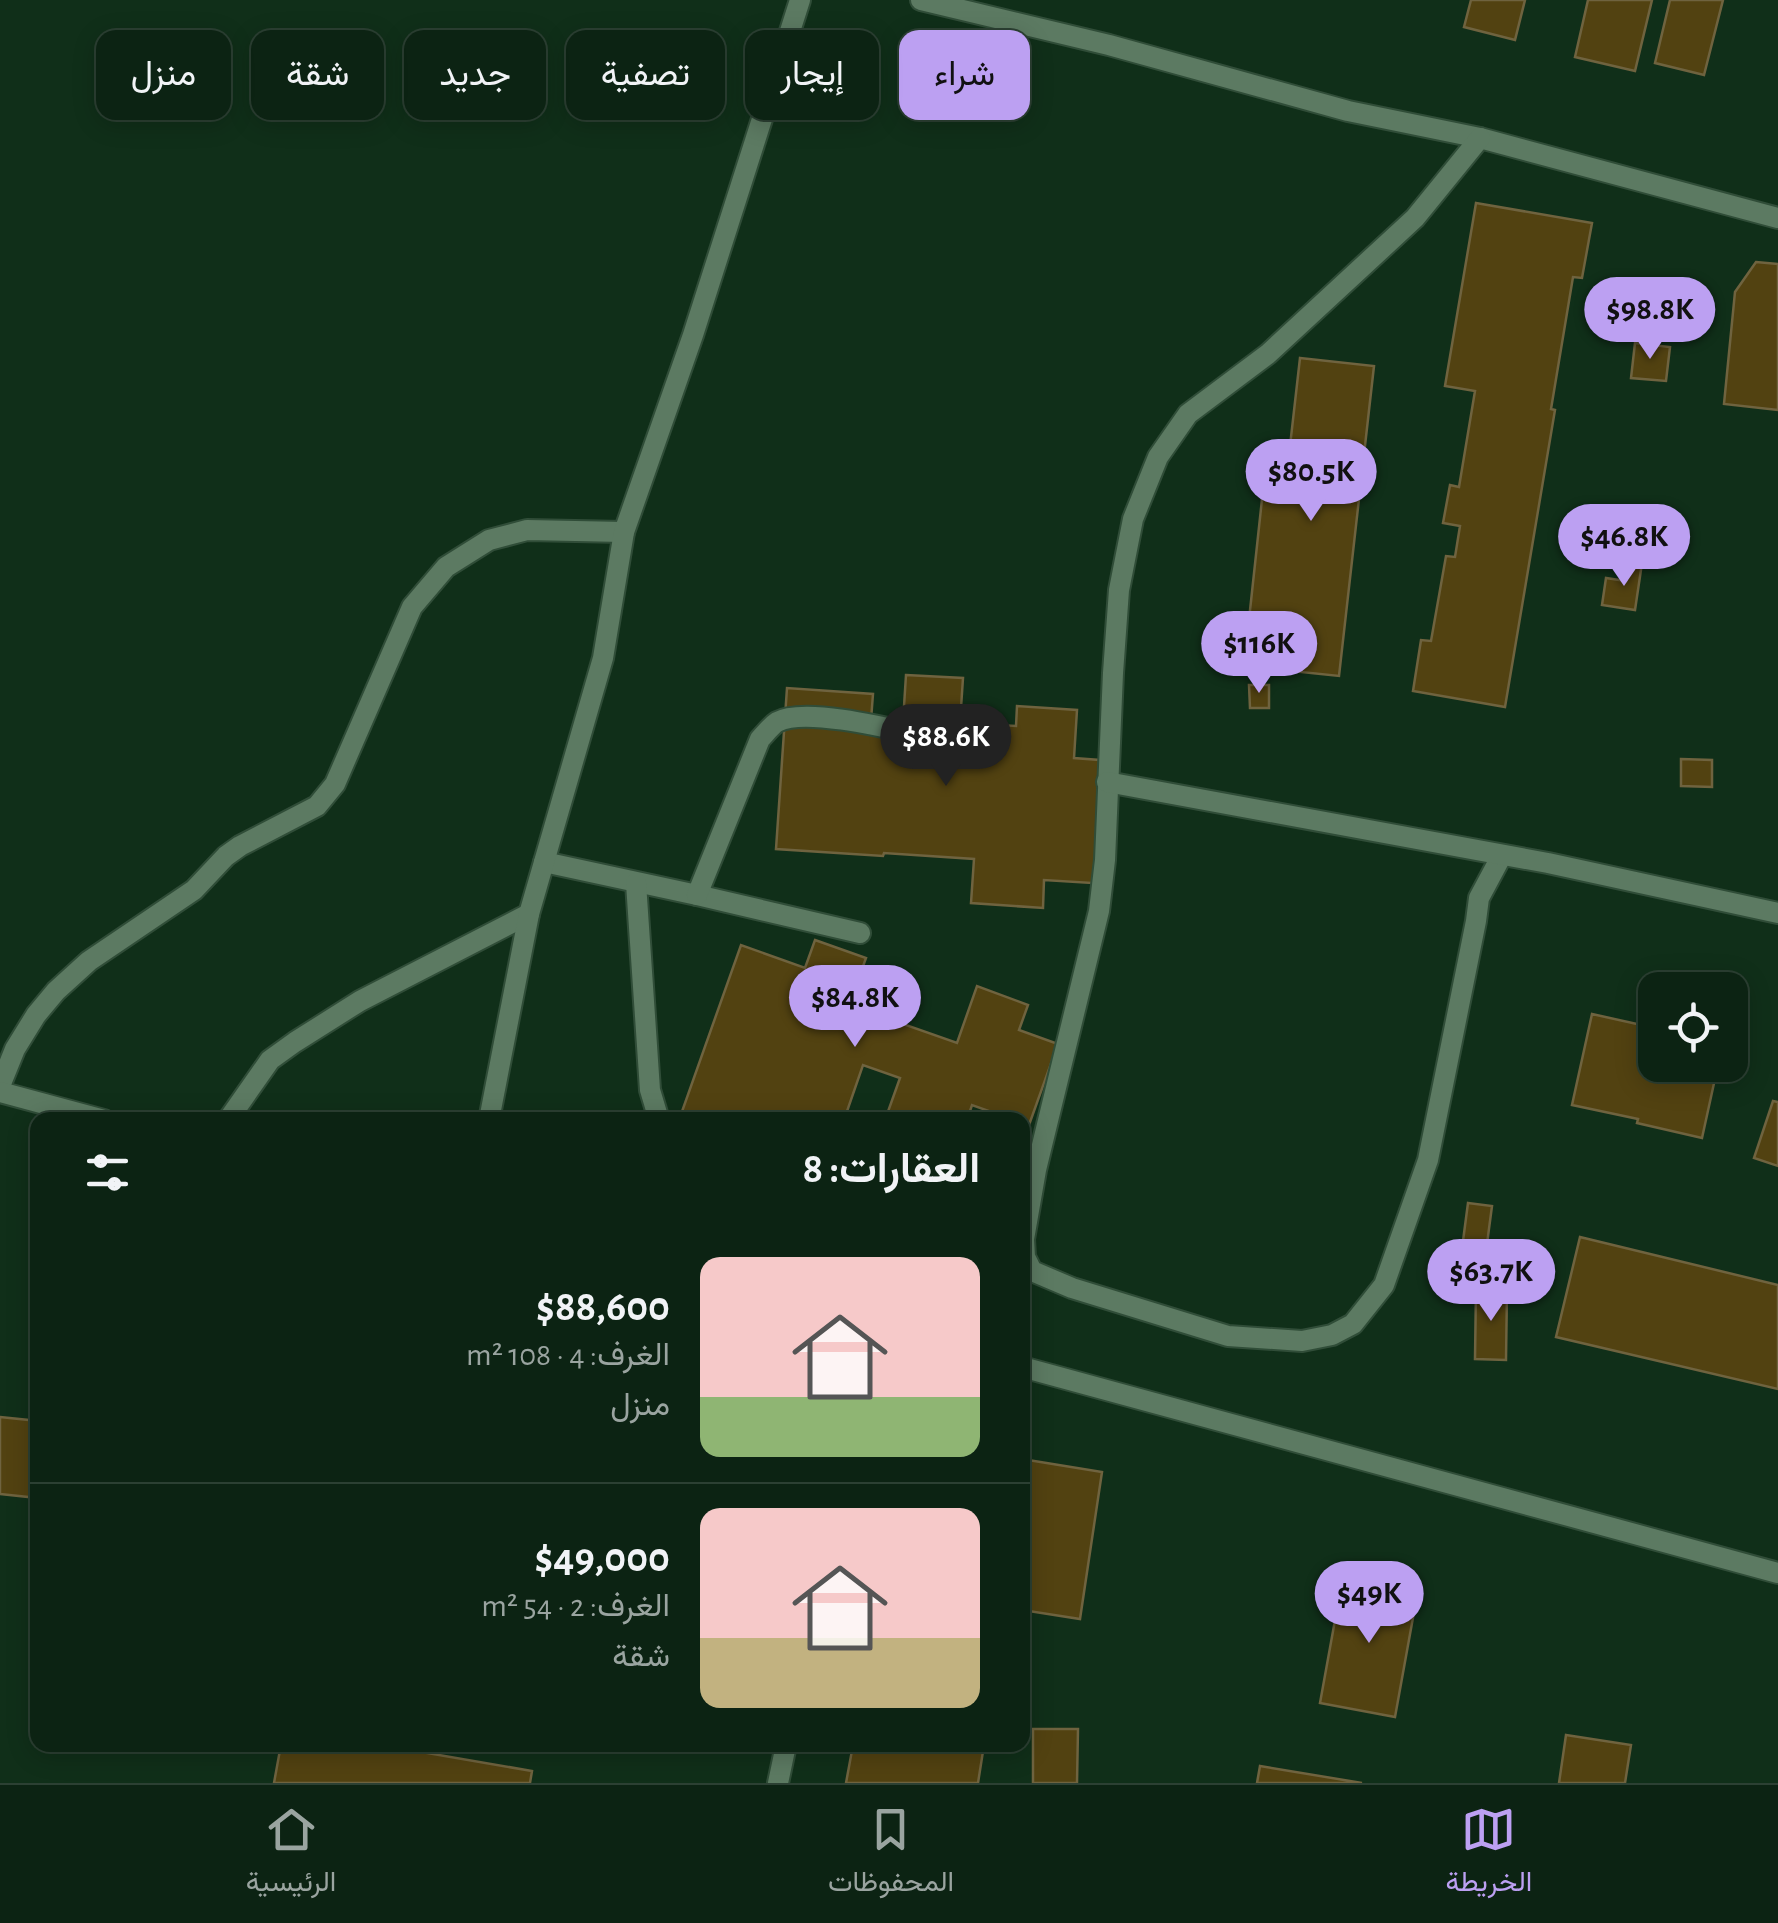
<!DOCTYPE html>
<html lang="ar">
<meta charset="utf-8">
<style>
:root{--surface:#0c2313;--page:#1a2f21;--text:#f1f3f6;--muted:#9aa4a0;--line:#2c4033;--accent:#bca0f2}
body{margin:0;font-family:"Alegreya Sans",Vazirmatn,sans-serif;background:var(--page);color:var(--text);direction:rtl;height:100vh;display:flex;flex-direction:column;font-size:38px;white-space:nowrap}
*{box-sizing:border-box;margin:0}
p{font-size:32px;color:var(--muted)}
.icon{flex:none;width:55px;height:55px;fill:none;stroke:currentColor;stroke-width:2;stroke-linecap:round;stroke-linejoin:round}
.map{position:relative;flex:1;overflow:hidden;direction:ltr}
.details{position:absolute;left:30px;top:1112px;width:1000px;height:640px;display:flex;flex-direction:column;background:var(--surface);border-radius:20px;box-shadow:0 5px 25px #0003,0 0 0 2px var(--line);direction:rtl}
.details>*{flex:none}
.banner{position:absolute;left:30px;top:30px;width:1000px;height:90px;direction:rtl;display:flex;gap:20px}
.controls{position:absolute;left:1638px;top:972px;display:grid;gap:20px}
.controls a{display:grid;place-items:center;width:110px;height:110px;border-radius:20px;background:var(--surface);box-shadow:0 5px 25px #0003,0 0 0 2px var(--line);font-size:50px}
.price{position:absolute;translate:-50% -85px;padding:0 22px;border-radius:35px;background:var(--accent);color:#111;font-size:32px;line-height:65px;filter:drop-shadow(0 2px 5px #0008)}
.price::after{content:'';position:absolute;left:50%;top:60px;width:30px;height:22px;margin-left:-15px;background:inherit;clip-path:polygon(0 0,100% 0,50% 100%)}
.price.active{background:#222;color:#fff}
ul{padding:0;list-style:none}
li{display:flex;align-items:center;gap:30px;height:250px;padding:0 50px}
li+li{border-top:2px solid var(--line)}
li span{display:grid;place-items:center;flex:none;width:280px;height:200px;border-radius:20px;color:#555}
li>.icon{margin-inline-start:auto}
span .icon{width:120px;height:120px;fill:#fffc;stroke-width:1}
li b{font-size:42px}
h2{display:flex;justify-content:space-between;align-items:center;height:120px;padding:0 50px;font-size:42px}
.pill{padding:0 35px;border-radius:20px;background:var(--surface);box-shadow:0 5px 25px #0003,0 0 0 2px var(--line);font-size:35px;line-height:90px}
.pill.active{background:var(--accent);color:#111}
.dock{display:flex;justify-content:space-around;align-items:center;height:140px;border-top:2px solid var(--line);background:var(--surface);font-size:28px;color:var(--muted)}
.dock a{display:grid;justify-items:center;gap:5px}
.dock .active{color:var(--accent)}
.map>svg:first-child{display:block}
</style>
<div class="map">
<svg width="1778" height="1783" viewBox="0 0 1778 1783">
<rect width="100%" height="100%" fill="#102f19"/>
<g fill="#524211" stroke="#6f633f" stroke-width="2.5">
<path d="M 1471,0 L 1525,0 L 1515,40 L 1464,27 Z"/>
<path d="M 1588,0 L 1652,0 L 1635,71 L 1575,57 Z"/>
<path d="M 1670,0 L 1723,0 L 1704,75 L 1655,63 Z"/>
<path d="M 1476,203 L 1592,223 L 1582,278 L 1573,277 L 1551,409 L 1555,410 L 1505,707 L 1413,691 L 1421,640 L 1431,641 L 1446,556 L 1455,557 L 1460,526 L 1443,523 L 1450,485 L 1459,487 L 1475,391 L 1445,386 Z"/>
<path d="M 1756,262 L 1778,264 L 1778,410 L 1724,404 L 1735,292 Z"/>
<path d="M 1635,343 L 1670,347 L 1666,381 L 1631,378 Z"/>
<path d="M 1300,358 L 1374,366 L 1339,676 L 1244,666 L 1267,453 L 1289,455 Z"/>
<path d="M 1629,561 L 1642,563 L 1635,610 L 1602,605 L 1606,578 L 1626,581 Z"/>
<path d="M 906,675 L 963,678 L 960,723 L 1016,726 L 1017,706 L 1077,710 L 1074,758 L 1113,761 L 1108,884 L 1044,880 L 1043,908 L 971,903 L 974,859 L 884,853 L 883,856 L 776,849 L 787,688 L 873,694 L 871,720 L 903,722 Z"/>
<path d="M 1249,685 L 1269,685 L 1269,708 L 1250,708 Z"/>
<path d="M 1681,759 L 1712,760 L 1712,787 L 1681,786 Z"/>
<path d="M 815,940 L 866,958 L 849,1005 L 957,1043 L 977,986 L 1028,1005 L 1019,1030 L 1058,1044 L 1029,1125 L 1022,1123 L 1022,1120 L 1014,1120 L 972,1105 L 967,1120 L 885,1120 L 900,1078 L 863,1065 L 844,1120 L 679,1120 L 741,945 L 805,968 Z"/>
<path d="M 1592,1014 L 1655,1028 L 1655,1065 L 1718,1065 L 1702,1138 L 1637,1123 L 1638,1119 L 1572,1105 Z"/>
<path d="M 1773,1101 L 1778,1102 L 1778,1166 L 1754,1158 Z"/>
<path d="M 1468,1203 L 1492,1206 L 1480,1297 L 1456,1294 Z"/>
<path d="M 1580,1237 L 1778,1285 L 1778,1389 L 1556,1337 Z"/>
<path d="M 1476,1289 L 1507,1290 L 1506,1360 L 1475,1359 Z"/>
<path d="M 0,1417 L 38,1421 L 38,1498 L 0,1494 Z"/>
<path d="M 1022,1459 L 1102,1472 L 1080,1619 L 1022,1610 Z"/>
<path d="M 1343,1576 L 1418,1590 L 1395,1717 L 1320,1703 Z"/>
<path d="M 1033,1729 L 1078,1729 L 1077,1783 L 1033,1783 Z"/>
<path d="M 1566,1735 L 1631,1745 L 1625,1783 L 1559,1783 Z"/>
<path d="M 249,1745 L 381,1745 L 532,1771 L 530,1783 L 274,1783 L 280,1750 Z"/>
<path d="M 853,1745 L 984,1745 L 978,1783 L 846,1783 Z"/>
<path d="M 1260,1766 L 1362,1783 L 1257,1783 Z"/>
</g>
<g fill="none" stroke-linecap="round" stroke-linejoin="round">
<g stroke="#304d38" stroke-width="24">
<g id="service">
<path d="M 544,862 L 697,895 L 860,933"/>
<path d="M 636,883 L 650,1090 L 659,1120"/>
<path d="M 697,895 L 760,739 C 765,734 771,726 777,722 C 806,706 900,731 932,738"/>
<path d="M 778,1783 L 786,1745"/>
</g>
</g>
<g stroke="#304d38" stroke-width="24">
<g id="minor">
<path d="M 921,0 L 1109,45 L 1348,111 L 1480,138 L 1778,218"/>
<path d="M 1480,138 L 1415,218 L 1268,354 L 1188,414 L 1158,457 L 1133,519 L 1119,590 L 1113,673 L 1105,860 L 1099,911 L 1036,1170 L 1024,1239 L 1025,1257 L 1032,1271 L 1072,1288 L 1228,1336 L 1302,1341 L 1332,1335 L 1353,1324 L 1384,1285 L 1428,1160 L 1476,921 L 1479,898 L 1502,855"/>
<path d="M 1107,782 L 1548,863 L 1778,913"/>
<path d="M 0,1086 L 15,1049 L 36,1015 L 56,991 L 89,961 L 194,890 L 226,856 L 240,846 L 317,806 L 335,784 L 412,607 L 446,567 L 489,540 L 527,530 L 624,532"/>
<path d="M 0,1092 L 104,1120"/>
<path d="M 228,1120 L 270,1060 L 295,1042 L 360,1001 L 529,914"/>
<path d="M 489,1120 L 529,914 L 603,658 L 624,532 L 693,335 L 800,0"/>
<path d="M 1022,1367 L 1778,1573"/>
</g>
</g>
<use href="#service" stroke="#5c7a62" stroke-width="20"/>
<use href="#minor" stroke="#5c7a62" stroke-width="20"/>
</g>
</svg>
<div class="controls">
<a><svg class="icon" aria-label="locate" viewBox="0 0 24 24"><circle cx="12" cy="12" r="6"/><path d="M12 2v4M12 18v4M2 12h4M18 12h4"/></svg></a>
</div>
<b class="price" style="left:1650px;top:362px">$98.8K</b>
<b class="price" style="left:1311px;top:524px">$80.5K</b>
<b class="price" style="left:1624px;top:589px">$46.8K</b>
<b class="price" style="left:1259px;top:696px">$116K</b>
<b class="price active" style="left:946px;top:789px">$88.6K</b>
<b class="price" style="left:855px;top:1050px">$84.8K</b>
<b class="price" style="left:1491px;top:1324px">$63.7K</b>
<b class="price" style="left:1369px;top:1646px">$49K</b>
<div class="banner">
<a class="pill active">شراء</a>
<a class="pill">إيجار</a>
<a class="pill">تصفية</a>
<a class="pill">جديد</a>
<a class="pill">شقة</a>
<a class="pill">منزل</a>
</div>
<section class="details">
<h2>العقارات: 8<svg class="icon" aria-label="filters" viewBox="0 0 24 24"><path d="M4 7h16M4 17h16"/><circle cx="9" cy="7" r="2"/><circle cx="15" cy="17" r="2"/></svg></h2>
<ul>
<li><span style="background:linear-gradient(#f6c9c9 70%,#8fb573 0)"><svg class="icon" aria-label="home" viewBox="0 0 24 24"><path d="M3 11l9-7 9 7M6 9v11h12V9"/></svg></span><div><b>$88,600</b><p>الغرف: 4 · 108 m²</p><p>منزل</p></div></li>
<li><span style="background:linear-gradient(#f6c9c9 65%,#c2b280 0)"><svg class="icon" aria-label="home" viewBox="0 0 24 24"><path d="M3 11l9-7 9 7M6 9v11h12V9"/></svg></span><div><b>$49,000</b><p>الغرف: 2 · 54 m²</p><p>شقة</p></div></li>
</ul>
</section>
</div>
<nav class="dock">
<a class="active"><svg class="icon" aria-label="map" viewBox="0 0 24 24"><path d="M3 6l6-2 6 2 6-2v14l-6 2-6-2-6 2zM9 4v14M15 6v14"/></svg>الخريطة</a>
<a><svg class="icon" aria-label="saved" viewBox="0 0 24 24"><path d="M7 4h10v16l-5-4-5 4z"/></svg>المحفوظات</a>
<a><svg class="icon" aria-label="home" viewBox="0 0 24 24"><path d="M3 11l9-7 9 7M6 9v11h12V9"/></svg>الرئيسية</a>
</nav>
